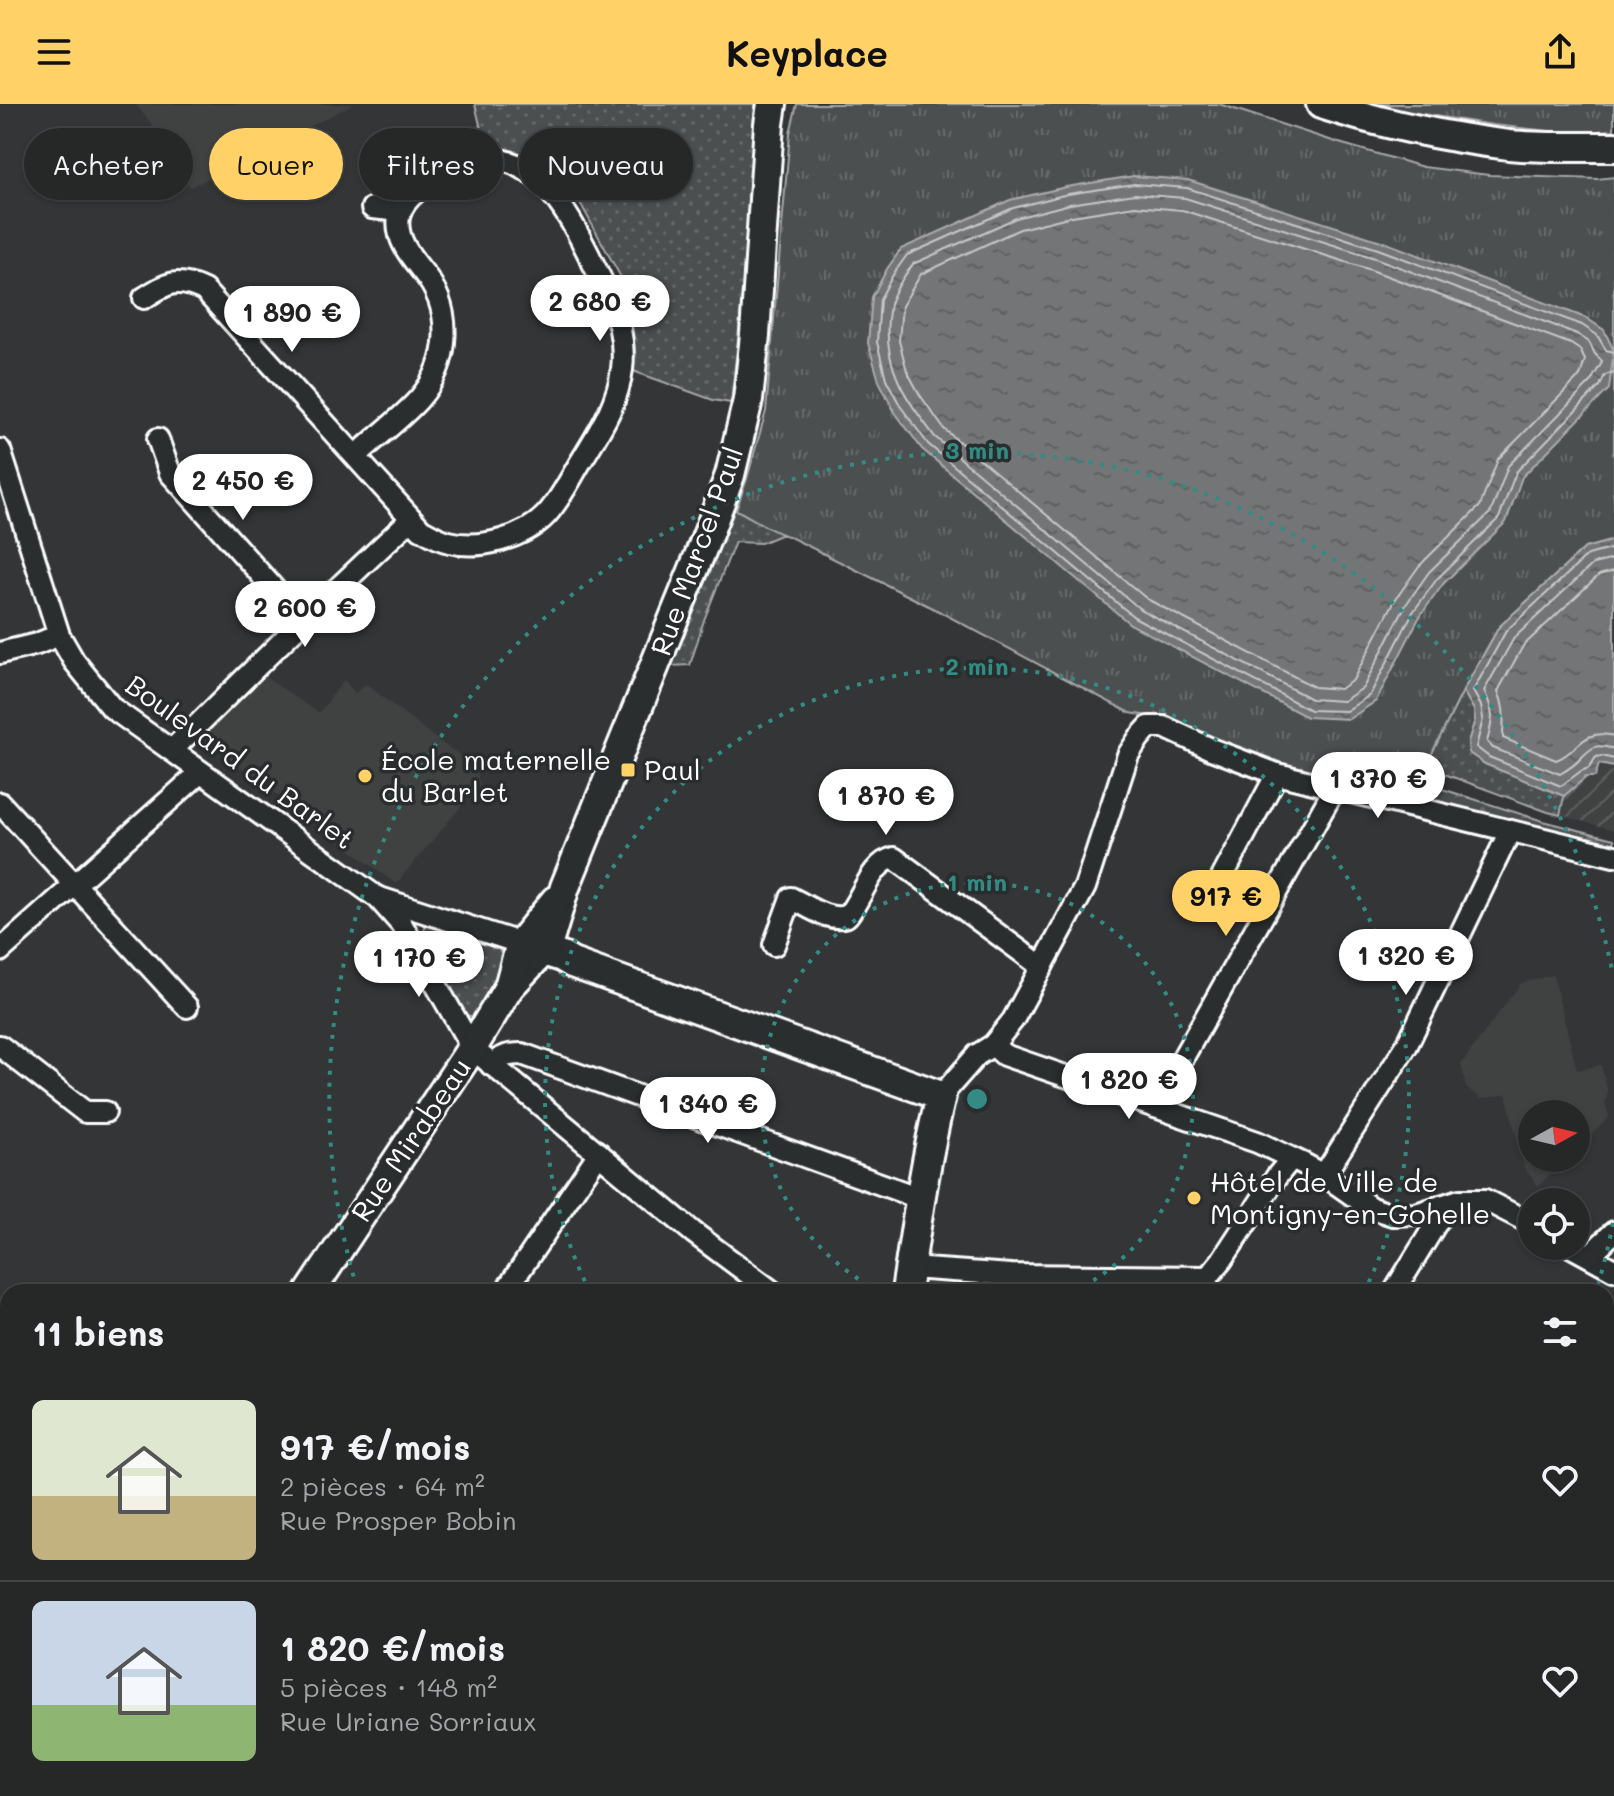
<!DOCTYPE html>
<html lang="fr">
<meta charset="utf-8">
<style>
:root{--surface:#262828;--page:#323434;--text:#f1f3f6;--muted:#a4a6a8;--line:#424445;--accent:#ffd166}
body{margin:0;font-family:Mali,sans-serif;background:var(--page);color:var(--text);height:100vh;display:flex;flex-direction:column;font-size:30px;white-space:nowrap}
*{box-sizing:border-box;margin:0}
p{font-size:26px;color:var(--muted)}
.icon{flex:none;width:44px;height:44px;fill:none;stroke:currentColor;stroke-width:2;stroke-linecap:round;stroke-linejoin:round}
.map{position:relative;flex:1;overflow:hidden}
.sheet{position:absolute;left:0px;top:1180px;width:1614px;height:512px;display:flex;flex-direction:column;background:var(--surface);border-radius:24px 24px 0 0;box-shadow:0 2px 6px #0004,0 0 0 2px var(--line)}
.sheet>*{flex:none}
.banner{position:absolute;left:24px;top:24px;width:800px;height:72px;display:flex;gap:16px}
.needle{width:52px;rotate:82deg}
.controls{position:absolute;left:1518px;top:996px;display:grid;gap:16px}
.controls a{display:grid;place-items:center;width:72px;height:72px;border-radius:50%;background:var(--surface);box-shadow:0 2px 6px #0004,0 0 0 2px var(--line);font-size:40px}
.price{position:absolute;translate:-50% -68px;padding:0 18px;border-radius:28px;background:#fff;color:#222;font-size:26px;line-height:52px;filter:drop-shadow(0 2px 4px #0008)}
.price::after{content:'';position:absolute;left:50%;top:48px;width:24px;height:18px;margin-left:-12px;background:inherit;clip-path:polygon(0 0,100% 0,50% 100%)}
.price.current{background:var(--accent);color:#111}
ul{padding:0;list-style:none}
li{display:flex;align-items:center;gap:24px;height:200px;padding:0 32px}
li+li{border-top:2px solid var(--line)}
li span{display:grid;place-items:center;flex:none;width:224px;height:160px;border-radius:12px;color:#555}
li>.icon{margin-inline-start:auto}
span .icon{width:96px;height:96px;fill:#fffc;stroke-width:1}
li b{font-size:34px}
h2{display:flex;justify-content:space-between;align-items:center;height:96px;padding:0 32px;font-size:34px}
.chip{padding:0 28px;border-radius:36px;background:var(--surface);box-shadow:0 2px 6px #0004,0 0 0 2px var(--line);font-size:28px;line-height:72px}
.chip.current{background:var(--accent);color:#111}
header{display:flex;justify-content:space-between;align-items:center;height:104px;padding:0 32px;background:var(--accent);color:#111;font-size:36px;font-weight:700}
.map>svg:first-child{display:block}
</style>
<header><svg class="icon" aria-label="menu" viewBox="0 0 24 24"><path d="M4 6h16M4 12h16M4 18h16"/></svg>Keyplace<svg class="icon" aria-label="share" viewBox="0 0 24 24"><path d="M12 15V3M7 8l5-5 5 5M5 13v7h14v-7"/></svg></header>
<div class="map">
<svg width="1614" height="1692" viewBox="0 0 1614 1692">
<defs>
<pattern id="industrial-furrows" width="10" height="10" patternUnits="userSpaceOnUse" patternTransform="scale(2)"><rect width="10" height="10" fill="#404243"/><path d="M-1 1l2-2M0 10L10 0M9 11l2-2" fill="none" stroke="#5d5e5f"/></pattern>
<pattern id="grass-dots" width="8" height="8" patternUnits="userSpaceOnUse" patternTransform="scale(2)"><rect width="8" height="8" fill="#4c4f50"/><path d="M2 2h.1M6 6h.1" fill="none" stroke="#67696a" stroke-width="1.8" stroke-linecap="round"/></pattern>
<pattern id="forest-firs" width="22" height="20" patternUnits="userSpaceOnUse" patternTransform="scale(2)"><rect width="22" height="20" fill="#4c4f50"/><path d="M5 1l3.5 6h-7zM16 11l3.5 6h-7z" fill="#67696a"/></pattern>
<pattern id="cemetery-stones" width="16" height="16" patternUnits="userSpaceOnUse" patternTransform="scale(2)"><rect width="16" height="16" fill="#4c4f50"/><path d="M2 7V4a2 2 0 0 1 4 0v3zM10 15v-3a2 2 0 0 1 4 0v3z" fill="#67696a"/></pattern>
<pattern id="park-tufts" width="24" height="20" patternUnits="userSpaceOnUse" patternTransform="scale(2)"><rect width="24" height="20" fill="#4c4f50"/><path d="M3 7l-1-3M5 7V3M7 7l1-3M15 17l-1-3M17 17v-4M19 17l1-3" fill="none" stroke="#67696a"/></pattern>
<pattern id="water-ripples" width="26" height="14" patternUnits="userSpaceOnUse" patternTransform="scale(2)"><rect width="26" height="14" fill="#737576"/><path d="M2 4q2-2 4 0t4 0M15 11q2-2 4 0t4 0" fill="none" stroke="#606061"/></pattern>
</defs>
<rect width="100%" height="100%" fill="#333536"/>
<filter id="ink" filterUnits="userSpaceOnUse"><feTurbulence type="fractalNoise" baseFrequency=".0125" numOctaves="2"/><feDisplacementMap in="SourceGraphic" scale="16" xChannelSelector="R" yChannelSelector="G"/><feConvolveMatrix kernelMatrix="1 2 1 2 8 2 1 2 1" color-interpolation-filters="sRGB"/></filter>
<g filter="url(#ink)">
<g fill="#404243">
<path d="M 135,0 L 354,0 L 191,83 L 171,70 L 159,29 Z"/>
<path d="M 264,572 L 319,609 L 344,576 L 355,589 L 366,580 L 440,638 L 477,663 L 479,681 L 396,780 L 203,635 L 205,629 Z"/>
<path d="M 1553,871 L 1577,966 L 1601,961 L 1608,989 L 1605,999 L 1609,1013 L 1576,1046 L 1576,1010 L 1532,1010 L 1532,1054 L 1567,1054 L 1538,1082 L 1524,1063 L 1506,990 L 1482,995 L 1466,984 L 1461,960 L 1521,879 Z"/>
<path d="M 867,1684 L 983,1684 L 992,1688 L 990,1692 L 862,1692 Z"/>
</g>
<path fill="url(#industrial-furrows)" d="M 1599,659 L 1614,663 L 1614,726 L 1560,711 L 1564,692 Z"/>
<g fill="url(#grass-dots)" stroke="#a6a7a8" stroke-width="2">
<path d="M 475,0 L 755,0 L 744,179 L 731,299 L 713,296 L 633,267 L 631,225 L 620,189 L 624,179 L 577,93 L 569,91 C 549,57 522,49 486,46 Z"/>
<path d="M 747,375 L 929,502 L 787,431 L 780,431 L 761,439 L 735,438 L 704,516 L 690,561 L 671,562 Z"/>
<path d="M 1463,587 L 1474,606 L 1475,616 L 1468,638 L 1469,649 L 1485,660 L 1564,692 L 1560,711 L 1548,708 L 1442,669 L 1422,669 Z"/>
<path d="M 426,820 L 497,843 L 505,854 L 477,913 L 464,911 L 423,830 Z"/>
</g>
<path fill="url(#forest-firs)" stroke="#a6a7a8" stroke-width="2" d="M 1439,684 L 1543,717 L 1614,735 L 1614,745 L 1421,697 L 1425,686 Z"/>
<path fill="url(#cemetery-stones)" stroke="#a6a7a8" stroke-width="2" d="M 164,1684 L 463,1684 L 477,1692 L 158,1692 Z"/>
<g fill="url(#park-tufts)" stroke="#a6a7a8" stroke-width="2">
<path d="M 797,0 L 1219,0 L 1339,39 L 1423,63 L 1489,71 L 1597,75 L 1614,73 L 1614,436 L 1585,444 L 1499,523 L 1463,587 L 1422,669 L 1384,688 L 1262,657 L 1161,614 L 1130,609 L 929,502 L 788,432 C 775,430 750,412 736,406 L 747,375 L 766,307 L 790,29 Z"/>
<path d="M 1380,0 L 1614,0 L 1614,26 L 1567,29 L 1493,21 L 1402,7 Z"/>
</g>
<g fill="url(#water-ripples)" stroke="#abacad" stroke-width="2">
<path d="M 1134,72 L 1188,76 L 1381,137 L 1586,214 L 1604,226 L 1614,247 L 1609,285 L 1522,373 L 1506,418 L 1444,479 L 1420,512 L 1376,597 L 1349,615 L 1307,613 L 1130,520 L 922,345 L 894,307 L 879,277 L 868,239 L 872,193 L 887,165 L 901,145 L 1010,96 L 1066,83 Z"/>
<path d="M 1614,436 L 1614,663 L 1599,660 L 1595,673 L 1586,673 L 1564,692 L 1485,660 L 1469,649 L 1468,638 L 1475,616 L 1474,606 L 1463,587 L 1499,523 L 1585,444 Z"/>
</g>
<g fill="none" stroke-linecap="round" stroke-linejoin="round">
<g stroke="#c7c8c8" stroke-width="2">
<path d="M 1135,90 L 1185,94 L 1375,154 L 1577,230 L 1589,238 L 1595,250 L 1602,257 C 1602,261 1593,271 1591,278 L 1508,362 L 1491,408 L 1429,468 L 1405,502 L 1363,584 L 1343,597 L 1311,595 L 1140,505 L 935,333 C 906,294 884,266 888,215 C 889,209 889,202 891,197 C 896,183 905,171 913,160 L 1016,114 L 1070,100 Z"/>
<path d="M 1135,102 L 1182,106 L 1371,166 L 1571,240 L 1580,246 L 1585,256 L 1580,272 L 1498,355 L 1480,402 L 1419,462 L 1395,496 L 1353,576 L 1340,585 L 1314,583 L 1147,495 L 944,325 L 920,291 L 907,267 L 899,237 L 902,202 L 921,170 L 1020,125 L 1072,112 Z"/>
<path d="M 1614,248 L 1606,246 L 1597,231 L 1582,221 L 1378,145 L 1187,84 L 1134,80 L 1068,90 L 1013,104 L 907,151 L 894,169 L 880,195 L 877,238 L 886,275 L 901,303 L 928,340 L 1134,513 L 1310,606 L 1346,607 L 1370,591 L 1413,508 L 1437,475 L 1499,414 L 1516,368 L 1600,282 L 1605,271 L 1614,268"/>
<path d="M 1614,444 L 1588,451 L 1506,527 L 1473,587 L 1481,602 L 1483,615 L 1476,643 L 1489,653 L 1561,682 L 1581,667 L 1589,664 L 1596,653 L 1602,652 L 1614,655"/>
<path d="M 1614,455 L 1593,460 L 1514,534 L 1484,587 C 1495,609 1493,616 1487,638 L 1493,644 L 1560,670 C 1567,666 1577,659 1582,653 C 1594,641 1597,640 1614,645"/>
<path d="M 1614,467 L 1599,471 L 1523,542 L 1498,587 C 1506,606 1503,616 1503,634 L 1556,656 C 1580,647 1581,624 1614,632"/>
</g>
<g stroke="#fff" stroke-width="26">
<g id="street">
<path d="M 372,104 L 401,107"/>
<path d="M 144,194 C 167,179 177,173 204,186 L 421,425 C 430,430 439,436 449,438 C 480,446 524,434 546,411 C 561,395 571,373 583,354 C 600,326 618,299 622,265 C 625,241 619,215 610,193 C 576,130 540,18 447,68 C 429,78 403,92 399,113 C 395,134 410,152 422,167 C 454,205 451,258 419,295 C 400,316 376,333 356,352"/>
<path d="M 158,335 L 170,369 L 303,517"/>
<path d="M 0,346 L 59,531 L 74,557 L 112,604 L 378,794 L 402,821 L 472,944 L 694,1129 L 773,1188"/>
<path d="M 0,549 L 37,540 L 59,531"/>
<path d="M 172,646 L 303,517 L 411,415"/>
<path d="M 0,699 L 187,903"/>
<path d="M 1218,781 L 1277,670"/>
<path d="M 380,794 L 532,843"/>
<path d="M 774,841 L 791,794 C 808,802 828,818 847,812 C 862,795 871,758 894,754 L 1042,863"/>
<path d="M 0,847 L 192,676 L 199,667"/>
<path d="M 993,941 L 1004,951 L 1257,1038 L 1302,1059 L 1324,1071 L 1371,1104 L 1393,1111 L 1416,1110 L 1460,1096 L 1485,1096 L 1532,1120"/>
<path d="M 0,942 L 85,1008 L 105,1008"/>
<path d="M 491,961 C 502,952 508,950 522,950 L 919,1094"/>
<path d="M 941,992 L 977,951 L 993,941 L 1013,916 L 1085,783 L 1128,651 L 1139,634 L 1149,623 L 1164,623 L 1211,645 L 1277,670 L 1614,752"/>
<path d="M 1155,1003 L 1335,684"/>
<path d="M 1324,1071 L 1407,941 L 1510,727"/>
<path d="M 1570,1142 L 1614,1166"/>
<path d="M 1589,1152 L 1614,1128"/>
<path d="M 910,1164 L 1011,1171 L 1208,1173 L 1222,1156 L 1277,1072 L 1291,1055"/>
<path d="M 505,1188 L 599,1049"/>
<path d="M 1394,1188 L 1437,1118 L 1441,1102"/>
<path d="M 1606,1354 L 1614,1341"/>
<path d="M 1606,1480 L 1614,1484"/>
<path d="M 714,1692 L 719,1684"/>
<path d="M 1399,1692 L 1404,1684"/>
</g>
</g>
<g stroke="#fff" stroke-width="34">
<g id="secondary">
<path d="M 1321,0 C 1382,20 1444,33 1509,41 C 1543,44 1579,43 1614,43"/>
<path d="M 543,847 L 562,853 L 572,859 L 941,992 C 925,1057 916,1122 906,1188"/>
<path d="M 509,883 L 543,847 L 548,839 L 565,783 L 706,435 L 730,371 L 748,296 L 755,231 L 769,20 L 772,0"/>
<path d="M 310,1188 L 472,944 L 509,883 L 521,839 L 555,797"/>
<path d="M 0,1236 L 8,1239"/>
<path d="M 0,1578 L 8,1569"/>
<path d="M 1079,1684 L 1094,1692"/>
</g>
</g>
<use href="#street" stroke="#2a2d2e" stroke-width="20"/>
<use href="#secondary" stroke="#2a2d2e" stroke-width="28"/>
</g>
</g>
<g fill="none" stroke="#338b84" stroke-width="4" stroke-dasharray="4 8">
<path d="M879 1187A216 216 0 1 1 1075 1187"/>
<path d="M590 1188A432 432 0 1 1 1364 1188"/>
<path d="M1613 1119A648 648 0 0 1 1597 1184M357 1184A648 648 0 1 1 1613 871"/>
</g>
<g fill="#ffd166" stroke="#2a2d2e" stroke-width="3">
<rect x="620" y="658" width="16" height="16" rx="4"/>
<circle cx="365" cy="672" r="8"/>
<circle cx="1194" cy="1094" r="8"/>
</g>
<g text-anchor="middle" stroke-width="7" stroke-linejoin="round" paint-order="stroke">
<g font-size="28" fill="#fff" stroke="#2a2d2e">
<text transform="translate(697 447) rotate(-70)" y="10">Rue Marcel Paul</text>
<text transform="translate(240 658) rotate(36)" y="10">Boulevard du Barlet</text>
<text transform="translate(411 1036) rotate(-56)" y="10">Rue Mirabeau</text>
</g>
<g font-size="28" fill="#fff" stroke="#2a2d2e" text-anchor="start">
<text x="381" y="666">École maternelle<tspan x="381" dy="32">du Barlet</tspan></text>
<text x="644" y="676">Paul</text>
<text x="1210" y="1088">Hôtel de Ville de<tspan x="1210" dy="32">Montigny-en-Gohelle</tspan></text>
</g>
</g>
<circle cx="977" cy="995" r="12" fill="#338b84" stroke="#2a2d2e" stroke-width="4"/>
<g font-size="24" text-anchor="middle" font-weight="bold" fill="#338b84" stroke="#2a2d2e" stroke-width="7" stroke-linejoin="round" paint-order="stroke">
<text x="977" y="355">3 min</text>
<text x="977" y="571">2 min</text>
<text x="977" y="787">1 min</text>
</g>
</svg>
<div class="controls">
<a><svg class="needle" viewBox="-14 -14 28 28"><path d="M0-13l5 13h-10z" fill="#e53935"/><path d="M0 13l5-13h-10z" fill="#a4a6a8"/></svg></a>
<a><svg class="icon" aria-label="locate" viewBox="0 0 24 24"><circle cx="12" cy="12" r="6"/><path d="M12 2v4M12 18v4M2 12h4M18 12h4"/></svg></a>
</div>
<b class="price" style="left:600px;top:239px">2 680 €</b>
<b class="price" style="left:292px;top:250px">1 890 €</b>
<b class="price" style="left:243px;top:418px">2 450 €</b>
<b class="price" style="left:305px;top:545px">2 600 €</b>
<b class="price" style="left:1378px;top:716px">1 370 €</b>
<b class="price" style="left:886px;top:733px">1 870 €</b>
<b class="price current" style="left:1226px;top:834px">917 €</b>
<b class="price" style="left:1406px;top:893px">1 320 €</b>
<b class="price" style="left:419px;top:895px">1 170 €</b>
<b class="price" style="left:1129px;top:1017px">1 820 €</b>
<b class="price" style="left:708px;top:1041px">1 340 €</b>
<div class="banner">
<a class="chip">Acheter</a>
<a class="chip current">Louer</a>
<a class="chip">Filtres</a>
<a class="chip">Nouveau</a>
</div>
<section class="sheet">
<h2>11 biens<svg class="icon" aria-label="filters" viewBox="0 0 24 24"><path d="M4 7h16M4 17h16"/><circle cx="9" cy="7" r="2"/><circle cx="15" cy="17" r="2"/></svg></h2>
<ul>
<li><span style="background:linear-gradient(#dfe7d0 60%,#c2b280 0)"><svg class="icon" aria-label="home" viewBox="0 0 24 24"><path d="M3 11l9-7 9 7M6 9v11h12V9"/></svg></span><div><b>917 €/mois</b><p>2 pièces · 64 m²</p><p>Rue Prosper Bobin</p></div><svg class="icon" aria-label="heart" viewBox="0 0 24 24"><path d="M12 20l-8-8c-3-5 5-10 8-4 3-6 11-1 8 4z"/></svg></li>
<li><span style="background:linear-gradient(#c9d6e8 65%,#8fb573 0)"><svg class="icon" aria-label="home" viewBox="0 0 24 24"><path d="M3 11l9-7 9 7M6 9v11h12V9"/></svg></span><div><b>1 820 €/mois</b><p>5 pièces · 148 m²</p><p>Rue Uriane Sorriaux</p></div><svg class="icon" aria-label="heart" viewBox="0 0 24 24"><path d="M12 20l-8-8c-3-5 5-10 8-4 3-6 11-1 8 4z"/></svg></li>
</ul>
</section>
</div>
